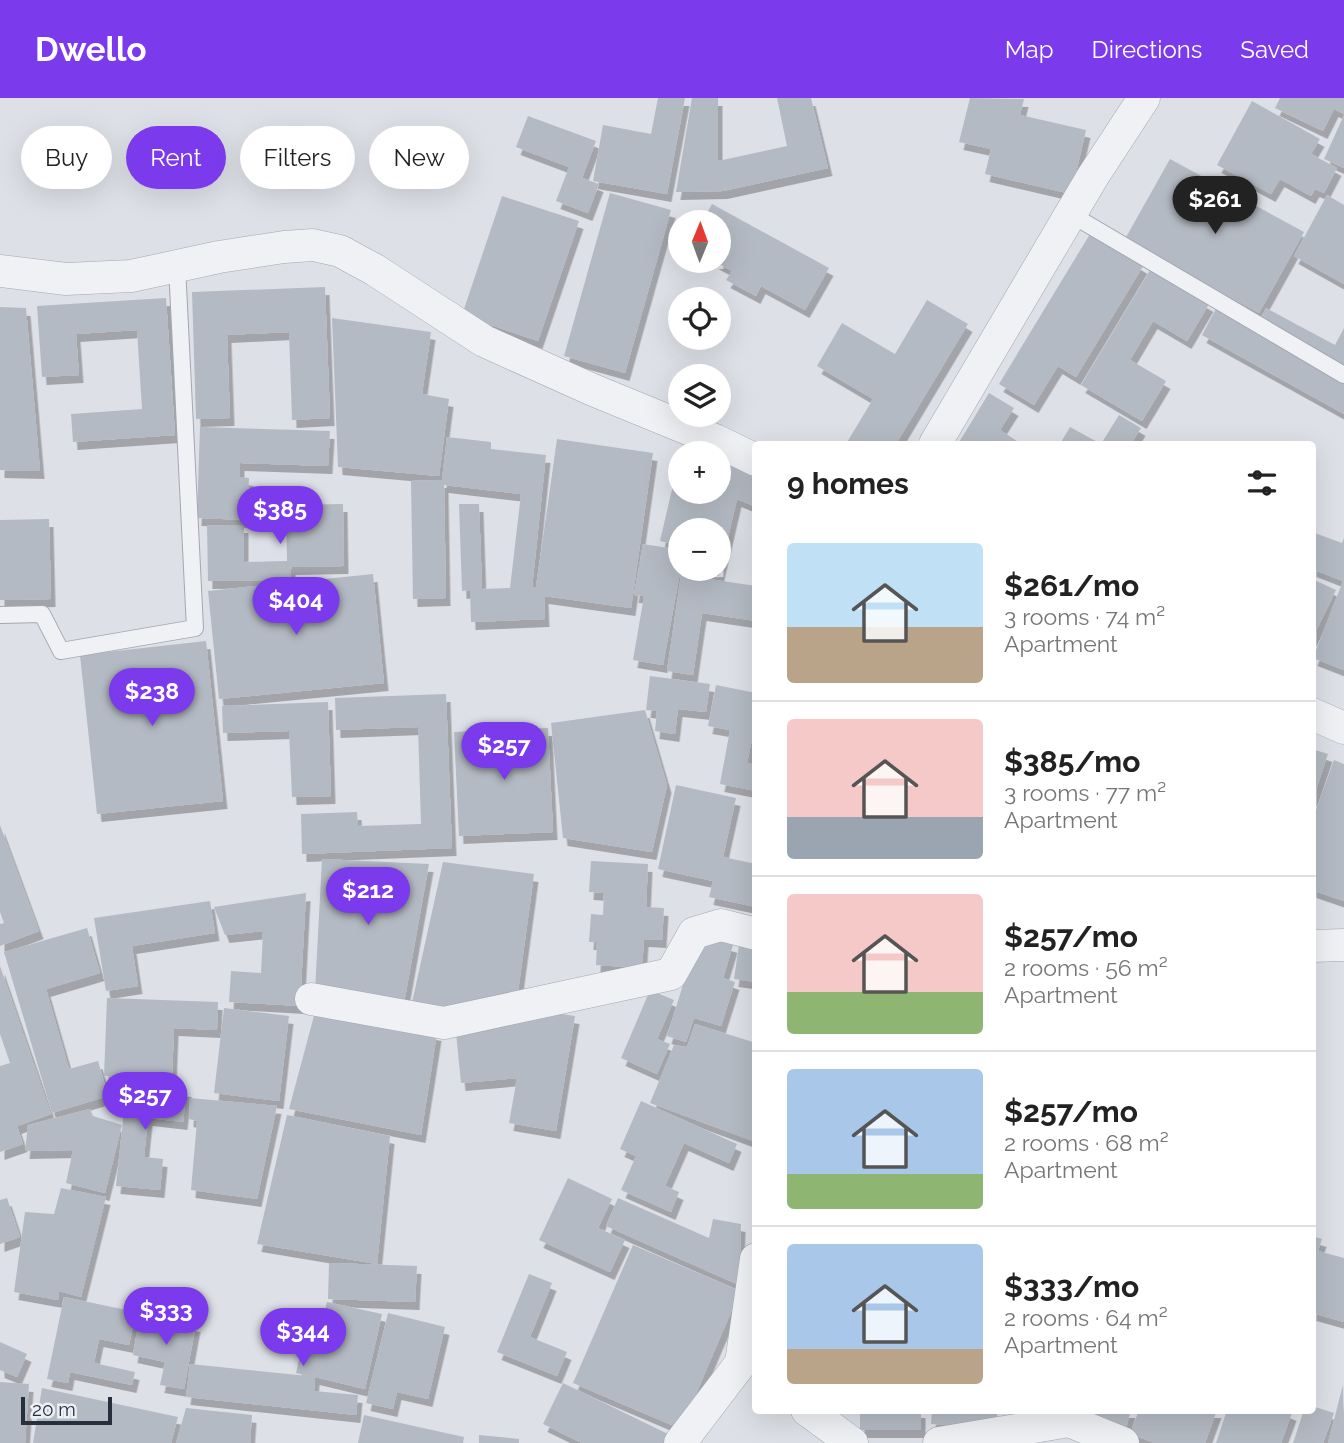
<!DOCTYPE html>
<meta charset="utf-8">
<style>
:root{--surface:#fff;--page:#f6f6f6;--text:#222;--muted:#767676;--line:#e0e0e0;--accent:#7c3aed}
body{margin:0;font-family:Raleway,sans-serif;background:var(--page);color:var(--text);height:100vh;display:flex;flex-direction:column;font-size:26px;white-space:nowrap}
*{box-sizing:border-box;margin:0}
p{font-size:23px;color:var(--muted)}
.icon{flex:none;width:38px;height:38px;fill:none;stroke:currentColor;stroke-width:2;stroke-linecap:round;stroke-linejoin:round}
.map{position:relative;flex:1;overflow:hidden}
.sheet{position:absolute;left:752px;top:343px;width:564px;height:973px;display:flex;flex-direction:column;background:var(--surface);border-radius:7px;box-shadow:0 7px 28px #0002}
.sheet>*{flex:none}
.hud{position:absolute;left:21px;top:28px;width:626px;height:63px;display:flex;gap:14px}
.needle{width:46px;rotate:1deg}
.fabs{position:absolute;left:668px;top:112px;display:grid;gap:14px}
.fabs a{display:grid;place-items:center;width:63px;height:63px;border-radius:50%;background:var(--surface);box-shadow:0 7px 28px #0002;font-size:35px}
.scale{position:absolute;left:21px;bottom:18px;width:91px;box-sizing:border-box;padding-left:7px;border:4px solid #272f3c;border-top:0;font-size:19px;line-height:24px;white-space:nowrap;color:#272f3c;-webkit-text-stroke:5px #eceff4;paint-order:stroke}
.price{position:absolute;translate:-50% -60px;padding:0 16px;border-radius:24px;background:var(--accent);color:#fff;font-size:23px;line-height:46px;filter:drop-shadow(0 2px 4px #0008)}
.price::after{content:'';position:absolute;left:50%;top:42px;width:21px;height:16px;margin-left:-10px;background:inherit;clip-path:polygon(0 0,100% 0,50% 100%)}
.price.selected{background:#222;color:#fff}
ul{padding:0;list-style:none}
li{display:flex;align-items:center;gap:21px;height:175px;padding:0 35px}
li+li{border-top:2px solid var(--line)}
li span{display:grid;place-items:center;flex:none;width:196px;height:140px;border-radius:7px;color:#555}
li>.icon{margin-inline-start:auto}
span .icon{width:84px;height:84px;fill:#fffc;stroke-width:1}
li b{font-size:30px}
h2{display:flex;justify-content:space-between;align-items:center;height:84px;padding:0 35px;font-size:30px}
.pill{padding:0 24px;border-radius:32px;background:var(--surface);box-shadow:0 7px 28px #0002;font-size:24px;line-height:63px}
.pill.selected{background:var(--accent);color:#fff}
header{display:flex;align-items:center;gap:42px;box-sizing:border-box;height:98px;padding:0 35px;background:var(--accent);color:#fff}
header strong{font-size:33px}
nav{display:flex;gap:38px;margin-inline-start:auto;font-size:24px}
.map>svg:first-child{display:block}
</style>
<header>
<strong>Dwello</strong>
<nav><a>Map</a><a>Directions</a><a>Saved</a></nav>
</header>
<div class="map">
<svg width="1344" height="1345" viewBox="0 0 1344 1345">
<defs>
<filter id="shadow"><feDropShadow dx="4.5" dy="8" stdDeviation="0" flood-color="#0004"/></filter>
</defs>
<rect width="100%" height="100%" fill="#dde0e6"/>
<g fill="#b4bac3" filter="url(#shadow)">
<path d="M 658,0 L 685,0 L 667,96 L 593,83 L 603,27 L 651,36 Z"/>
<path d="M 692,0 L 718,0 L 718,63 L 787,48 L 777,0 L 811,0 L 828,70 L 723,93 L 676,94 Z"/>
<path d="M 970,0 L 1024,1 L 1020,17 L 1086,32 L 1071,96 L 985,76 L 991,51 L 959,44 Z"/>
<path d="M 1280,0 L 1344,0 L 1344,16 L 1334,11 L 1323,33 L 1275,10 Z"/>
<path d="M 1252,3 L 1320,41 L 1311,56 L 1337,70 L 1324,95 L 1315,91 L 1311,98 L 1280,81 L 1271,96 L 1217,67 Z"/>
<path d="M 1344,17 L 1344,70 L 1324,61 Z"/>
<path d="M 528,18 L 596,43 L 582,80 L 599,86 L 588,115 L 556,103 L 569,69 L 516,49 Z"/>
<path d="M 1170,61 L 1304,134 L 1259,215 L 1125,141 Z"/>
<path d="M 610,95 L 671,112 L 625,275 L 564,258 Z"/>
<path d="M 1327,97 L 1344,107 L 1344,186 L 1294,158 Z"/>
<path d="M 502,98 L 579,123 L 538,243 L 462,217 Z"/>
<path d="M 712,106 L 829,170 L 805,212 L 761,188 L 756,198 L 726,182 L 732,173 L 714,163 L 719,163 L 719,124 L 702,124 Z"/>
<path d="M 1090,136 L 1143,168 L 1076,279 L 1058,268 L 1034,307 L 999,286 Z"/>
<path d="M 1150,172 L 1209,206 L 1187,243 L 1153,223 L 1130,262 L 1166,283 L 1142,323 L 1081,287 Z"/>
<path d="M 325,189 L 330,320 L 292,322 L 289,234 L 227,237 L 230,320 L 196,321 L 192,194 Z"/>
<path d="M 166,200 L 175,337 L 73,344 L 71,316 L 142,311 L 137,232 L 76,236 L 79,277 L 42,279 L 37,208 Z"/>
<path d="M 927,202 L 968,226 L 896,346 L 846,346 L 873,301 L 817,268 L 842,225 L 895,256 Z"/>
<path d="M 0,209 L 26,210 L 40,373 L 0,372 Z"/>
<path d="M 1217,209 L 1344,280 L 1344,316 L 1202,237 Z"/>
<path d="M 1266,210 L 1335,247 L 1344,230 L 1344,266 L 1260,221 Z"/>
<path d="M 332,220 L 431,234 L 422,296 L 449,301 L 439,378 L 338,369 Z"/>
<path d="M 989,295 L 1014,310 L 1000,332 L 1017,343 L 1015,346 L 958,346 Z"/>
<path d="M 1119,317 L 1141,330 L 1131,346 L 1060,346 L 1070,329 L 1101,346 Z"/>
<path d="M 200,329 L 330,333 L 328,368 L 240,365 L 240,379 L 249,380 L 248,422 L 197,420 Z"/>
<path d="M 447,339 L 491,344 L 491,351 L 546,357 L 532,490 L 536,489 L 557,341 L 653,355 L 631,510 L 544,498 L 545,521 L 471,524 L 470,492 L 462,493 L 459,406 L 479,406 L 482,491 L 510,490 L 521,396 L 444,387 L 446,500 L 413,501 L 411,383 L 442,382 Z"/>
<path d="M 680,357 L 681,394 L 719,394 L 719,361 L 756,376 L 756,409 L 737,401 L 719,478 L 692,472 L 719,471 L 719,432 L 681,432 L 681,448 L 660,443 Z"/>
<path d="M 343,406 L 344,468 L 291,469 L 291,482 L 208,483 L 207,427 L 244,427 L 244,464 L 287,463 L 286,407 Z"/>
<path d="M 49,421 L 51,501 L 0,502 L 0,422 Z"/>
<path d="M 1312,434 L 1342,445 L 1344,440 L 1344,572 L 1313,560 L 1343,483 L 1312,471 Z"/>
<path d="M 643,446 L 681,452 L 681,469 L 663,567 L 633,562 L 644,498 L 634,497 Z"/>
<path d="M 373,476 L 384,585 L 219,601 L 208,493 Z"/>
<path d="M 681,477 L 756,488 L 756,523 L 702,515 L 693,577 L 667,573 Z"/>
<path d="M 1312,481 L 1336,492 L 1312,541 Z"/>
<path d="M 206,543 L 223,703 L 97,716 L 80,557 Z"/>
<path d="M 650,578 L 710,586 L 706,614 L 678,611 L 675,636 L 655,633 L 657,613 L 646,612 Z"/>
<path d="M 716,587 L 756,595 L 756,622 L 747,665 L 756,667 L 756,693 L 720,686 L 730,632 L 708,628 Z"/>
<path d="M 446,596 L 452,750 L 302,756 L 301,716 L 357,714 L 358,728 L 421,726 L 418,629 L 336,632 L 335,600 Z"/>
<path d="M 328,604 L 331,698 L 292,699 L 289,633 L 223,635 L 222,608 Z"/>
<path d="M 645,612 L 667,687 L 652,754 L 563,740 L 551,625 Z"/>
<path d="M 548,630 L 553,734 L 459,738 L 454,634 Z"/>
<path d="M 1312,651 L 1328,656 L 1313,701 L 1312,701 Z"/>
<path d="M 1334,662 L 1344,666 L 1344,803 L 1312,792 L 1312,723 Z"/>
<path d="M 676,687 L 736,700 L 723,759 L 756,766 L 756,809 L 709,799 L 713,783 L 658,771 Z"/>
<path d="M 0,727 L 39,833 L 0,848 L 0,826 L 4,825 L 0,814 Z"/>
<path d="M 322,761 L 429,766 L 404,905 L 315,893 Z"/>
<path d="M 591,763 L 648,766 L 646,809 L 664,810 L 662,842 L 644,841 L 642,870 L 596,867 L 597,844 L 589,844 L 591,816 L 603,817 L 604,795 L 589,794 Z"/>
<path d="M 443,764 L 534,776 L 517,901 L 450,915 L 411,909 Z"/>
<path d="M 306,795 L 300,908 L 229,904 L 231,873 L 261,875 L 263,833 L 225,837 L 214,809 Z"/>
<path d="M 210,803 L 215,835 L 132,848 L 138,888 L 106,893 L 94,820 Z"/>
<path d="M 87,830 L 100,875 L 46,891 L 69,971 L 98,963 L 108,998 L 52,1015 L 4,854 Z"/>
<path d="M 699,836 L 733,847 L 723,880 L 735,884 L 721,928 L 694,920 L 686,944 L 667,938 Z"/>
<path d="M 739,847 L 756,849 L 756,884 L 734,881 Z"/>
<path d="M 0,868 L 51,1016 L 17,1028 L 23,1046 L 0,1054 L 0,968 L 10,965 L 0,936 Z"/>
<path d="M 650,892 L 674,902 L 657,941 L 670,946 L 657,976 L 621,960 Z"/>
<path d="M 107,900 L 218,904 L 217,932 L 174,930 L 172,981 L 104,978 Z"/>
<path d="M 224,910 L 289,918 L 279,1003 L 214,995 Z"/>
<path d="M 534,912 L 575,918 L 556,1033 L 509,1025 L 517,980 L 461,985 L 456,935 Z"/>
<path d="M 315,914 L 437,935 L 421,1037 L 289,1011 Z"/>
<path d="M 695,926 L 756,945 L 756,1044 L 650,1005 L 674,947 L 687,949 Z"/>
<path d="M 127,985 L 187,991 L 183,1024 L 148,1020 L 144,1059 L 163,1061 L 160,1092 L 116,1088 Z"/>
<path d="M 190,1000 L 277,1008 L 257,1101 L 191,1092 L 197,1023 L 189,1021 Z"/>
<path d="M 641,1003 L 737,1046 L 729,1065 L 684,1045 L 665,1088 L 679,1094 L 671,1114 L 621,1092 L 636,1058 L 620,1051 Z"/>
<path d="M 90,1011 L 93,1018 L 122,1027 L 105,1095 L 66,1085 L 73,1052 L 25,1053 L 28,1027 Z"/>
<path d="M 287,1017 L 390,1038 L 377,1166 L 257,1146 Z"/>
<path d="M 568,1080 L 612,1101 L 598,1130 L 625,1142 L 610,1174 L 539,1142 Z"/>
<path d="M 61,1090 L 106,1099 L 81,1199 L 59,1193 L 58,1202 L 14,1194 L 25,1114 L 54,1116 Z"/>
<path d="M 7,1100 L 20,1139 L 0,1146 L 0,1102 Z"/>
<path d="M 618,1100 L 709,1140 L 713,1121 L 741,1126 L 739,1187 L 606,1128 Z"/>
<path d="M 1312,1138 L 1322,1141 L 1318,1153 L 1344,1160 L 1344,1224 L 1312,1215 Z"/>
<path d="M 633,1147 L 740,1193 L 681,1331 L 573,1285 Z"/>
<path d="M 329,1165 L 417,1168 L 415,1204 L 328,1201 Z"/>
<path d="M 529,1176 L 552,1185 L 530,1239 L 567,1254 L 557,1278 L 497,1254 Z"/>
<path d="M 64,1199 L 136,1214 L 129,1247 L 99,1241 L 94,1265 L 135,1274 L 132,1287 L 70,1274 L 68,1285 L 47,1281 Z"/>
<path d="M 327,1204 L 382,1216 L 365,1291 L 315,1279 L 314,1293 L 358,1297 L 356,1317 L 186,1299 L 190,1266 L 308,1278 L 296,1275 L 308,1221 L 322,1224 Z"/>
<path d="M 388,1215 L 445,1229 L 428,1301 L 397,1294 L 393,1311 L 366,1305 Z"/>
<path d="M 140,1216 L 196,1226 L 184,1291 L 160,1287 L 165,1264 L 133,1257 Z"/>
<path d="M 0,1244 L 27,1256 L 17,1279 L 0,1272 Z"/>
<path d="M 0,1284 L 29,1286 L 25,1345 L 0,1345 Z"/>
<path d="M 563,1285 L 668,1336 L 664,1345 L 582,1345 L 543,1326 Z"/>
<path d="M 1343,1287 L 1344,1345 L 1328,1345 Z"/>
<path d="M 42,1290 L 178,1319 L 171,1345 L 33,1345 Z"/>
<path d="M 1312,1308 L 1334,1315 L 1323,1345 L 1293,1345 L 1304,1312 L 1312,1312 Z"/>
<path d="M 186,1310 L 252,1317 L 250,1345 L 176,1345 Z"/>
<rect x="860" y="1312" width="61" height="20"/>
<path d="M 932,1312 L 997,1312 L 997,1329 L 931,1326 Z"/>
<path d="M 1060,1312 L 1131,1312 L 1125,1334 Z"/>
<path d="M 1139,1312 L 1217,1312 L 1205,1345 L 1155,1345 L 1130,1336 Z"/>
<path d="M 1227,1312 L 1285,1312 L 1292,1315 L 1281,1345 L 1216,1345 Z"/>
<path d="M 364,1317 L 464,1339 L 463,1345 L 358,1345 Z"/>
<path d="M 479,1337 L 519,1341 L 519,1345 L 479,1345 Z"/>
</g>
<g fill="none" stroke-linecap="round" stroke-linejoin="round">
<g stroke="#a3a7b0" stroke-width="18">
<g id="service">
<path d="M 1072,117 L 1344,277"/>
<path d="M 0,517 L 42,516 L 61,553 L 195,530 L 177,168"/>
</g>
</g>
<g stroke="#a3a7b0" stroke-width="33">
<g id="minor">
<path d="M 0,173 L 66,181 L 131,178 L 219,159 L 284,149 L 313,147 L 340,153 L 375,172 L 484,243 L 593,292 L 715,342 L 756,362"/>
<path d="M 935,346 L 1093,78 L 1144,0"/>
<path d="M 1312,616 L 1344,630"/>
<path d="M 1312,848 L 1344,847"/>
<path d="M 311,901 L 444,925 L 671,876 L 694,835 L 721,827 L 756,836"/>
<path d="M 807,1312 L 852,1345"/>
<path d="M 680,1345 L 741,1265 L 756,1161"/>
<path d="M 939,1345 L 1069,1323 L 1123,1345"/>
</g>
</g>
<use href="#service" stroke="#eff1f5" stroke-width="16"/>
<use href="#minor" stroke="#eff1f5" stroke-width="32"/>
</g>
</svg>
<div class="fabs">
<a><svg class="needle" viewBox="-14 -14 28 28"><path d="M0-13l5 13h-10z" fill="#e53935"/><path d="M0 13l5-13h-10z" fill="#767676"/></svg></a>
<a><svg class="icon" aria-label="locate" viewBox="0 0 24 24"><circle cx="12" cy="12" r="6"/><path d="M12 2v4M12 18v4M2 12h4M18 12h4"/></svg></a>
<a><svg class="icon" aria-label="layers" viewBox="0 0 24 24"><path d="M12 4l9 5-9 5-9-5zM3 14l9 5 9-5"/></svg></a>
<a>+</a>
<a>−</a>
</div>
<div class="scale">20 m</div>
<b class="price selected" style="left:1215px;top:138px">$261</b>
<b class="price" style="left:280px;top:448px">$385</b>
<b class="price" style="left:296px;top:539px">$404</b>
<b class="price" style="left:152px;top:630px">$238</b>
<b class="price" style="left:504px;top:684px">$257</b>
<b class="price" style="left:368px;top:829px">$212</b>
<b class="price" style="left:145px;top:1034px">$257</b>
<b class="price" style="left:166px;top:1249px">$333</b>
<b class="price" style="left:303px;top:1270px">$344</b>
<div class="hud">
<a class="pill">Buy</a>
<a class="pill selected">Rent</a>
<a class="pill">Filters</a>
<a class="pill">New</a>
</div>
<section class="sheet">
<h2>9 homes<svg class="icon" aria-label="filters" viewBox="0 0 24 24"><path d="M4 7h16M4 17h16"/><circle cx="9" cy="7" r="2"/><circle cx="15" cy="17" r="2"/></svg></h2>
<ul>
<li><span style="background:linear-gradient(#bfe0f5 60%,#b9a48a 0)"><svg class="icon" aria-label="home" viewBox="0 0 24 24"><path d="M3 11l9-7 9 7M6 9v11h12V9"/></svg></span><div><b>$261/mo</b><p>3 rooms · 74 m²</p><p>Apartment</p></div></li>
<li><span style="background:linear-gradient(#f6c9c9 70%,#9aa5b1 0)"><svg class="icon" aria-label="home" viewBox="0 0 24 24"><path d="M3 11l9-7 9 7M6 9v11h12V9"/></svg></span><div><b>$385/mo</b><p>3 rooms · 77 m²</p><p>Apartment</p></div></li>
<li><span style="background:linear-gradient(#f6c9c9 70%,#8fb573 0)"><svg class="icon" aria-label="home" viewBox="0 0 24 24"><path d="M3 11l9-7 9 7M6 9v11h12V9"/></svg></span><div><b>$257/mo</b><p>2 rooms · 56 m²</p><p>Apartment</p></div></li>
<li><span style="background:linear-gradient(#a9c7e8 75%,#8fb573 0)"><svg class="icon" aria-label="home" viewBox="0 0 24 24"><path d="M3 11l9-7 9 7M6 9v11h12V9"/></svg></span><div><b>$257/mo</b><p>2 rooms · 68 m²</p><p>Apartment</p></div></li>
<li><span style="background:linear-gradient(#a9c7e8 75%,#b9a48a 0)"><svg class="icon" aria-label="home" viewBox="0 0 24 24"><path d="M3 11l9-7 9 7M6 9v11h12V9"/></svg></span><div><b>$333/mo</b><p>2 rooms · 64 m²</p><p>Apartment</p></div></li>
</ul>
</section>
</div>
